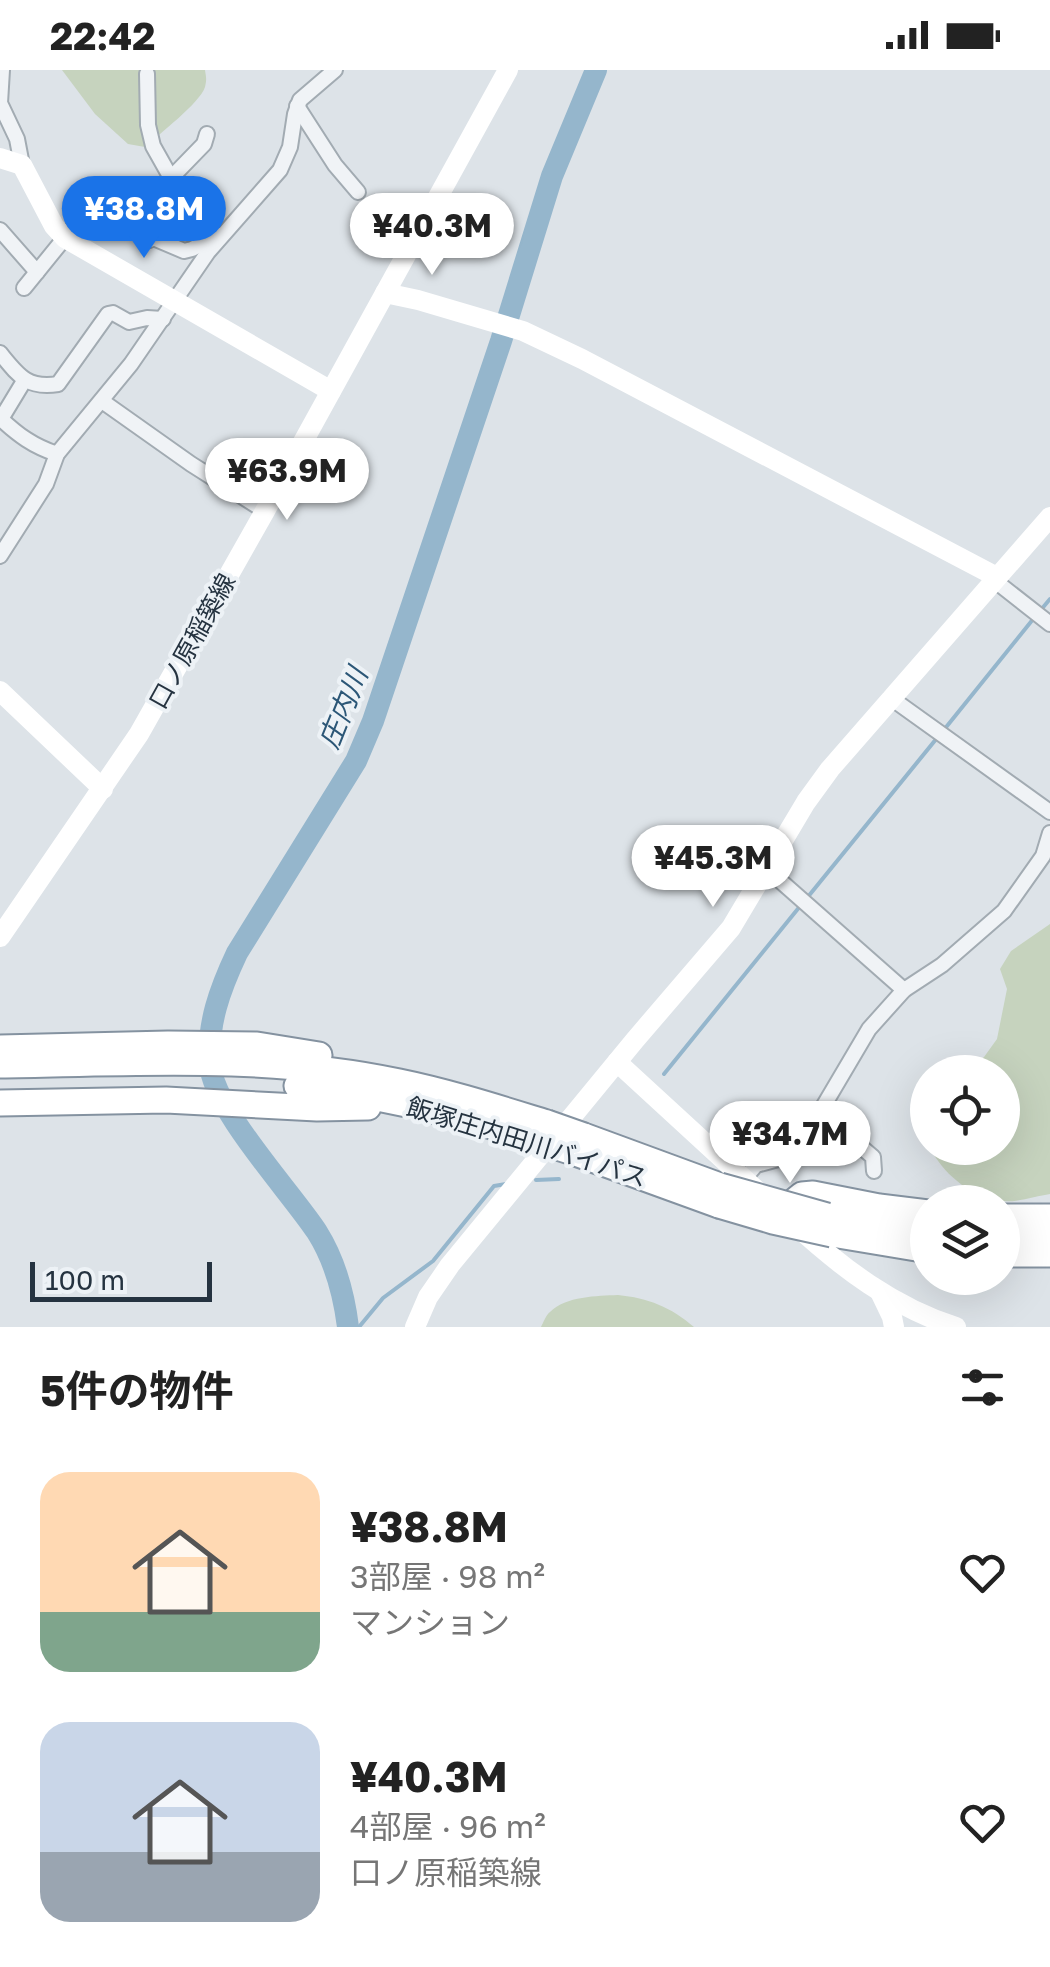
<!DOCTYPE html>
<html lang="ja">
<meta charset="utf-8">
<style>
:root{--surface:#fff;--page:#f6f6f6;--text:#222;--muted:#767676;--accent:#1a73e8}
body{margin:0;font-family:"Golos Text","Noto Sans JP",sans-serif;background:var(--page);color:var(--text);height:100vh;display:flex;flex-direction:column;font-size:38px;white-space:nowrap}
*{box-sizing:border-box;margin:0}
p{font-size:32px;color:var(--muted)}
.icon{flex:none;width:55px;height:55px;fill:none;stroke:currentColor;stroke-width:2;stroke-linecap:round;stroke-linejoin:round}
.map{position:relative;height:1257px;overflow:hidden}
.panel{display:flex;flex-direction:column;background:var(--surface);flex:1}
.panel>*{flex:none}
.fabs{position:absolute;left:910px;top:985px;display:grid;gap:20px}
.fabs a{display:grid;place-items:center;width:110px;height:110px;border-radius:50%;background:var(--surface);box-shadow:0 10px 40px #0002;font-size:50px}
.scale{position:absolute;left:30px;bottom:25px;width:182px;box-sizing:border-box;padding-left:10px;border:5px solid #253340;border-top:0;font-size:28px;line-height:35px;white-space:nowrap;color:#253340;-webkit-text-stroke:8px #edf2f6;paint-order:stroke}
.price{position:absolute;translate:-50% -85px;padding:0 22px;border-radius:35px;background:#fff;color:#222;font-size:32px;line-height:65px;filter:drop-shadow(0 2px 5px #0008)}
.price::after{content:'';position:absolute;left:50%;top:60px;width:30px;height:22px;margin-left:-15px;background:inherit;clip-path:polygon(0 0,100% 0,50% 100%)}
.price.active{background:var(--accent);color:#fff}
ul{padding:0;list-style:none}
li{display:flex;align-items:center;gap:30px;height:250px;padding:0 40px}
li span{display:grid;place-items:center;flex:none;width:280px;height:200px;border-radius:30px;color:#555}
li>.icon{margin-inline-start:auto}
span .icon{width:120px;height:120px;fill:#fffc;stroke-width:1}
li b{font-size:42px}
h2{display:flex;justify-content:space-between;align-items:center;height:120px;padding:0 40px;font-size:42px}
.status{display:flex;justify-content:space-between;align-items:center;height:70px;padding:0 50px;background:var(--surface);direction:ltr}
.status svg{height:28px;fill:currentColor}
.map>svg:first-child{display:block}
</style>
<div class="status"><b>22:42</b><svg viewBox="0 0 49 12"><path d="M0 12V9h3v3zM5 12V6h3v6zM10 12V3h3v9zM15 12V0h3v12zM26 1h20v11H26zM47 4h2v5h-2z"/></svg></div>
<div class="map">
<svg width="1050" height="1257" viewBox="0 0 1050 1257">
<rect width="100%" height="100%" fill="#dde3e8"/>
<g fill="#c6d3be">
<path d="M 62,0 L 205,0 C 206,7 207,9 205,17 C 200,33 159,64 145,77 L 128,74 L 95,44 Z"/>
<path d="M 1050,854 L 1050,1124 C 1036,1126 1016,1133 1002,1131 C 971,1126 948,1108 932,1082 L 937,1078 L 1002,1078 L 1002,1002 L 960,1002 L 960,999 L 984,987 L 997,969 L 1007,919 L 1000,899 L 1011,881 Z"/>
<path d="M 618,1225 C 648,1228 671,1237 694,1257 L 541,1257 C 543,1253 546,1245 550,1242 C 566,1226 597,1226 618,1225 Z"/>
</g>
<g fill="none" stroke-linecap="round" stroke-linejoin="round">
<g stroke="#95b6cc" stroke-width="4">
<path d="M 1040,541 L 1050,529"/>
<path d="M 943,661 L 1034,548"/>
<path d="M 807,828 L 937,668"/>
<path d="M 664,1004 L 801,835"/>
<path d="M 536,1110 L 559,1109"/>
<path d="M 359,1257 L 383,1228 L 433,1191 L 494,1116 L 506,1114"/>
</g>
<path stroke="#95b6cc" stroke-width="22" d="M 348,1257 C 344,1225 334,1189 317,1162 C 290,1121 213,1039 210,994 C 207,954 220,919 237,883 L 356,691 L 373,651 L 501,271 L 552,106 L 596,0"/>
<g stroke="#a2abb2" stroke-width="18">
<g id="street">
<path d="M 2,0 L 0,33 L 17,69 L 22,95"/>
<path d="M 297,36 L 335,95 L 358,122"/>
<path d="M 171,108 L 204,74 L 207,64"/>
<path d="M 0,160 L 37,202 L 89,138 L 103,138 L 150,170 L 174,129 L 171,108 L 153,76 L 148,55 L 147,4"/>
<path d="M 151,167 L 184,181 L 192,179 L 219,165"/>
<path d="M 24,218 L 37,202"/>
<path d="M 0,283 C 18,305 27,319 58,314 L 108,244 L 113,243 L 129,252 L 147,248 L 163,249"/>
<path d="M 102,331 L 191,394 L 265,441"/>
<path d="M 0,348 C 18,365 33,376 57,384"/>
<path d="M 1,349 L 24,311"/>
<path d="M 0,486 L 46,414 L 57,384 L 131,294 L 208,182 L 280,100 L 290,77 L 295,44 L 300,30 L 335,0"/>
<path d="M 994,510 L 1050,554"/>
<path d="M 891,628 L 1050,742"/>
<path d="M 768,800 L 904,920"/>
<path d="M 820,1042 L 873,1087 L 874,1101"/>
<path d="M 744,1109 L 756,1095 L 782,1088 L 792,1079 L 820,1042 L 869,959 L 904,920 L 942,895 L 1004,841 L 1043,786 L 1050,763"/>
</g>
</g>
<g stroke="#8492a0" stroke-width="29">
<g id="highway">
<path d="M 0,978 L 168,974 L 257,975 L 319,985"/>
<path d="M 0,995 C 132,993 269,984 399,1012 C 448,1022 498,1038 547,1053"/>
<path d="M 297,1016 C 378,1025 457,1043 535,1070"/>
<path d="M 0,1033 L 166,1030 L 317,1038 L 368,1037"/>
<path d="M 584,1066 L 720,1116"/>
<path d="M 573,1082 L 719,1135"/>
<path d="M 781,1142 L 802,1125 L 813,1124 L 879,1137 L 928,1143"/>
<path d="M 827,1146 L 928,1160"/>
<path d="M 1002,1147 L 1050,1147"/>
<path d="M 832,1164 L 928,1180"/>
<path d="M 1002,1164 L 1050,1165"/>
<path d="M 1002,1184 L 1050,1184"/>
</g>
</g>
<use href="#street" stroke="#f0f3f6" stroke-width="14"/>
<g stroke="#fff" stroke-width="20">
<path d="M 0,88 L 22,95 L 54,156 L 65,168 L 331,321"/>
<path d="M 385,223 L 418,230 L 523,261 L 582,289 L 997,507"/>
<path d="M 0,621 L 103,719"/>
<path d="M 0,867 L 139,664 L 265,441 L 508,0"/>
<path d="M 617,992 L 765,1128"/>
<path d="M 794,1154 C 842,1198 893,1237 956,1257"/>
<path d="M 880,1222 L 892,1247 L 894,1257"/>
<path d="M 415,1257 L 428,1227 L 450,1195 L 635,970 L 731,858 L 806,732 L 830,699 L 1050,447"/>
</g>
<use href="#highway" stroke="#fff" stroke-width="25"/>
<g stroke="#8492a0" stroke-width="29" stroke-linecap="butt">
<g id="highway-bridge">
<path d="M 547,1053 L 584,1066"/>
<path d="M 535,1070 L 573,1082"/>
<path d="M 720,1116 L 827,1146"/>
<path d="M 719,1135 L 773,1151 L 832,1164"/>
</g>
</g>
<use href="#highway-bridge" stroke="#fff" stroke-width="25"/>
</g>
<g text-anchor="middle" stroke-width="8" stroke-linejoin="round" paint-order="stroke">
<g font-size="25" fill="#253340" stroke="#edf2f6">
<text transform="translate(192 571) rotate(-61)" y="9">口ノ原稲築線</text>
<text transform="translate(527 1072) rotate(17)" y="9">飯塚庄内田川バイパス</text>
</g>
<g font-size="28" font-style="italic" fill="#2c5777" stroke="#edf2f6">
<text transform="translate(343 638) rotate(-68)" y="10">庄内川</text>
</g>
</g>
</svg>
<div class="fabs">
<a><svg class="icon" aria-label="locate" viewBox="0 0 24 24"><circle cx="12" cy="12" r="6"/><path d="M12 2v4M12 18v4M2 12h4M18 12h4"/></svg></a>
<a><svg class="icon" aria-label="layers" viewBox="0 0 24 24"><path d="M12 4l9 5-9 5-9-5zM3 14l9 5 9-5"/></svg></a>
</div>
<div class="scale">100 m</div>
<b class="price active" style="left:144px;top:191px">¥38.8M</b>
<b class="price" style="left:432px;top:208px">¥40.3M</b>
<b class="price" style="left:287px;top:453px">¥63.9M</b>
<b class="price" style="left:713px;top:840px">¥45.3M</b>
<b class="price" style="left:790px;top:1116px">¥34.7M</b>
</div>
<section class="panel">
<h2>5件の物件<svg class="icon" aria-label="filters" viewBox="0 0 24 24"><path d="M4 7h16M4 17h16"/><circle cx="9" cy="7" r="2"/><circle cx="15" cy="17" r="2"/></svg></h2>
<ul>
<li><span style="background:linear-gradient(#ffd9b3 70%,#7fa58c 0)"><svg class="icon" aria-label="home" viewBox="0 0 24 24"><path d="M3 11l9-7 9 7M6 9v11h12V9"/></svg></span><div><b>¥38.8M</b><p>3部屋 · 98 m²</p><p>マンション</p></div><svg class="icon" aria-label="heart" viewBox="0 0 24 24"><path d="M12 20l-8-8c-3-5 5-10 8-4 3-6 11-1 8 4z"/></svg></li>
<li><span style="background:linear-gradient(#c9d6e8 65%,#9aa5b1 0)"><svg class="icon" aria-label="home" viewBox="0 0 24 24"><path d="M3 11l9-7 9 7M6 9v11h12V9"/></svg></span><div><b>¥40.3M</b><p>4部屋 · 96 m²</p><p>口ノ原稲築線</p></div><svg class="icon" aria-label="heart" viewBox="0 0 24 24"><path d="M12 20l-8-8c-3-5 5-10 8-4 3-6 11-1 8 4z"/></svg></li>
</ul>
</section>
